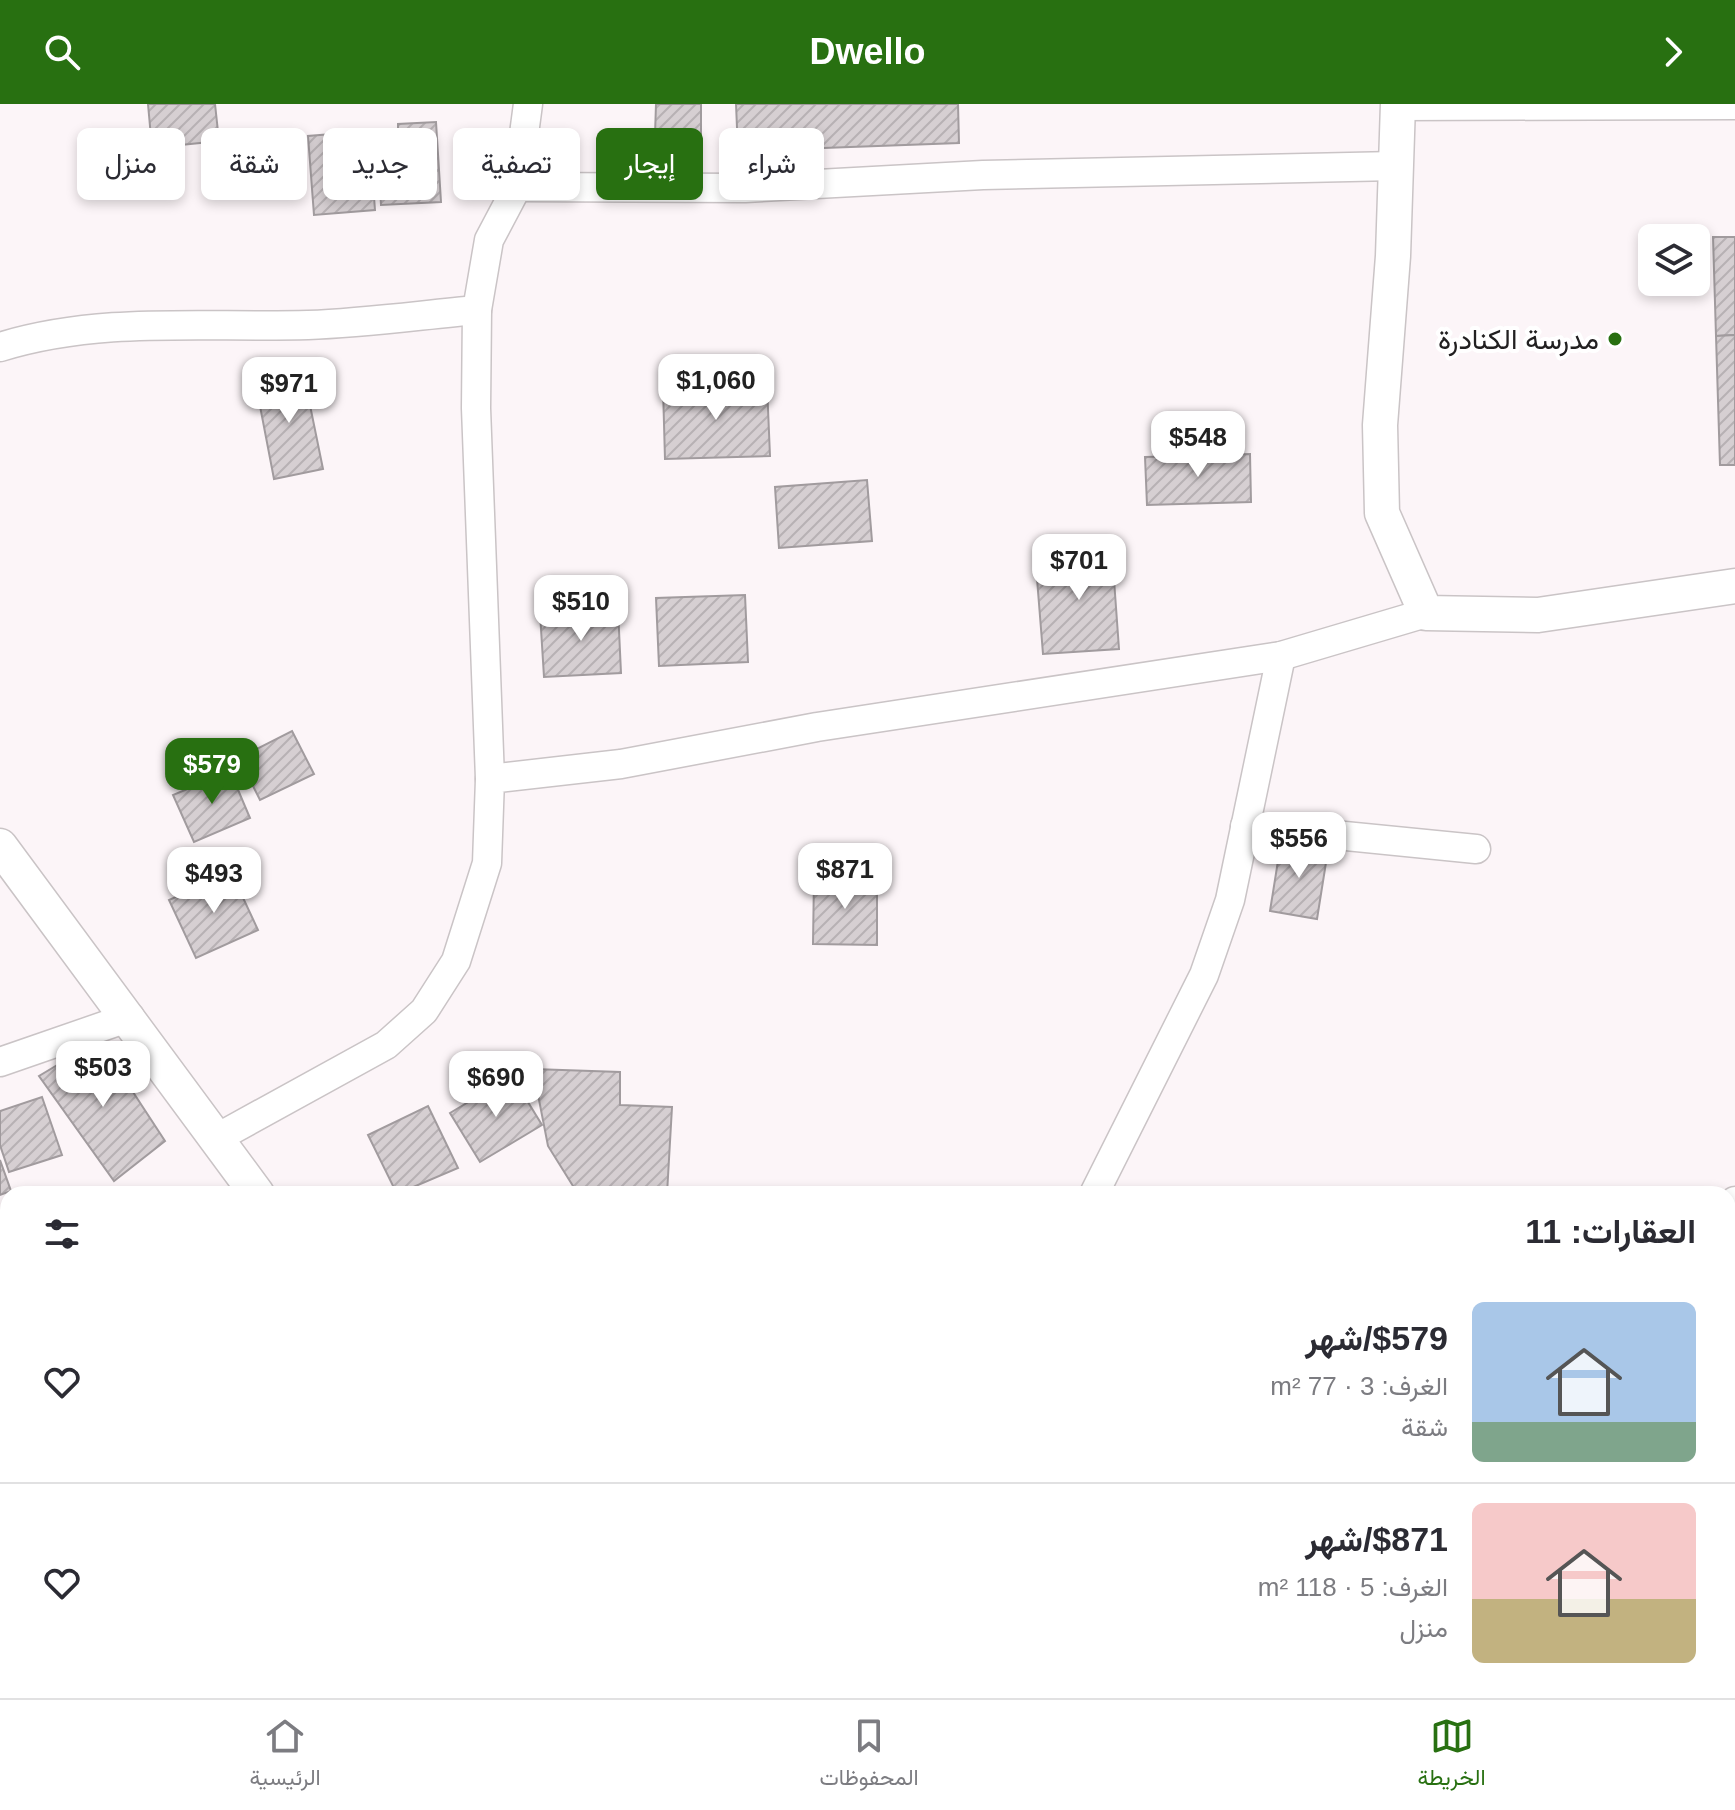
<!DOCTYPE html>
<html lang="ar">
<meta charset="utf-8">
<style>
:root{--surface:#fff;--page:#f2f2f3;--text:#2b2b33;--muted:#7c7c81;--line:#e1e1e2;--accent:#287011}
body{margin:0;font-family:Helvetica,Vazirmatn,sans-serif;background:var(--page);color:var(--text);direction:rtl;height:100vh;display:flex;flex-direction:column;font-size:30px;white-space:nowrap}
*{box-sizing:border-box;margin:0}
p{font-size:26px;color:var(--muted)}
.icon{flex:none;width:44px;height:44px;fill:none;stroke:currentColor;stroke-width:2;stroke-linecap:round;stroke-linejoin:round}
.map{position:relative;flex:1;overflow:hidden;direction:ltr}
.side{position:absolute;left:0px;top:1082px;width:1736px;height:512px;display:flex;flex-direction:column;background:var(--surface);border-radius:24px 24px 0 0;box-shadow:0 4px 12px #0003;direction:rtl}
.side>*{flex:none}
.banner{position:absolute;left:24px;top:24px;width:800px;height:72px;direction:rtl;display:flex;gap:16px}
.controls{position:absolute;left:1638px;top:120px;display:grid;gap:16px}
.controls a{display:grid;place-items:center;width:72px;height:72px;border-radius:12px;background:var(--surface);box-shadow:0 4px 12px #0003;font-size:40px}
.price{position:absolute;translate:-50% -68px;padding:0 18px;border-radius:16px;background:#fff;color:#222;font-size:26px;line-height:52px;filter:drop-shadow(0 2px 4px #0008)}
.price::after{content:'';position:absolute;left:50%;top:48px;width:24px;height:18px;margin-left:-12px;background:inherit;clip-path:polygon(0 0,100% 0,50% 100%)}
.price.active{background:var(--accent);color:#fff}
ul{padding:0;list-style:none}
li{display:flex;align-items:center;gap:24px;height:200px;padding:0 40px}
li+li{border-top:2px solid var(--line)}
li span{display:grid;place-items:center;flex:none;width:224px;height:160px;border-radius:12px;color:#555}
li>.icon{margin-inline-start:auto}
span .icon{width:96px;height:96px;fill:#fffc;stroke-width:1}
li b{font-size:34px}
h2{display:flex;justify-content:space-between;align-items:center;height:96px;padding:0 40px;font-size:34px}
.pill{padding:0 28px;border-radius:12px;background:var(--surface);box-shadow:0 4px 12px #0003;font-size:28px;line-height:72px}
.pill.active{background:var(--accent);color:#fff}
header{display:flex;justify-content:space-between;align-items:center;height:104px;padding:0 40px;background:var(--accent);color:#fff;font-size:36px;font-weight:600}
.dock{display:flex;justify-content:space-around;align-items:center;height:112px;border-top:2px solid var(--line);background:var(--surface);font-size:22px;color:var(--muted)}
.dock a{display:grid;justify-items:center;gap:4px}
.dock .active{color:var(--accent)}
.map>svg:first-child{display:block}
</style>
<header><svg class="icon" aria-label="forward" viewBox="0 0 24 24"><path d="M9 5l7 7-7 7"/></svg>Dwello<svg class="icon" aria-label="search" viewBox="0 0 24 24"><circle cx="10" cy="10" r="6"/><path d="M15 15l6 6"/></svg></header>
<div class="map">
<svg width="1735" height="1594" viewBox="0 0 1735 1594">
<defs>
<pattern id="building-hatch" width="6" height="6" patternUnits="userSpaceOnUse" patternTransform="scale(2)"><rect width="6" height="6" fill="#d6cfd2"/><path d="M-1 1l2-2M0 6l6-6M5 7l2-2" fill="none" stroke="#b7b1b4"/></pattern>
</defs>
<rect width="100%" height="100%" fill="#fcf5f8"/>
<g fill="url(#building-hatch)" stroke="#a19b9e" stroke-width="2">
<path d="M 148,0 L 215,0 L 219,37 L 152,44 Z"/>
<path d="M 656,0 L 701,0 L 701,32 L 655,31 Z"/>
<path d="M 736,0 L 958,0 L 959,39 L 738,47 Z"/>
<path d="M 436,18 L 441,98 L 381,101 L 377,31 L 398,30 L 398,20 Z"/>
<path d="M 369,27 L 375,106 L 314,111 L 308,32 Z"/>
<path d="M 1713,133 L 1735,133 L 1735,231 L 1716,232 Z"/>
<path d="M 1735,231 L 1735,361 L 1720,361 L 1716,232 Z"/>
<path d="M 303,267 L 323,365 L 274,375 L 255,276 Z"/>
<path d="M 767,281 L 770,352 L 665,355 L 663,284 Z"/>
<path d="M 1250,350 L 1251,398 L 1147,401 L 1145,353 Z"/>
<path d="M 867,376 L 872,437 L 779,444 L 775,383 Z"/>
<path d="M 1111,434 L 1119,545 L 1043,550 L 1036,462 L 1078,459 L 1077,437 Z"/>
<path d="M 745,491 L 748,558 L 659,562 L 656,494 Z"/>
<path d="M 618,505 L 621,569 L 544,573 L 540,509 Z"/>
<path d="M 292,627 L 314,670 L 260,696 L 239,654 Z"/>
<path d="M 230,667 L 250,714 L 194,738 L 173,691 Z"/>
<path d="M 1281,738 L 1328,746 L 1317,815 L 1270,807 Z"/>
<path d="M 231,768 L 258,826 L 196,854 L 169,796 Z"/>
<path d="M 814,773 L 877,774 L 877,841 L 813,840 Z"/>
<path d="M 99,936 L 165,1037 L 114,1077 L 39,972 Z"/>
<path d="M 533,965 L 620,968 L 620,1001 L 672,1003 L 667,1090 L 578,1090 L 548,1042 Z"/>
<path d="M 512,972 L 542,1021 L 480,1058 L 450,1009 Z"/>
<path d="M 42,993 L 62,1051 L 9,1068 L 0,1041 L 0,1007 Z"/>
<path d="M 428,1002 L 458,1064 L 397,1090 L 368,1031 Z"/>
<path d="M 0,1056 L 11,1087 L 0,1091 Z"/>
</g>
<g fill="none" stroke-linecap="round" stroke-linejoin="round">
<g stroke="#cac4c6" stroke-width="31">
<g id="minor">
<path d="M 1398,2 L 1735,1"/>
<path d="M 517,83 L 745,84 L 983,71 L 1395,62"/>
<path d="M 0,243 C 101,212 203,224 308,221 C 364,219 421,211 477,206"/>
<path d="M 490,675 L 476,304 L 477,206 L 489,136 L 517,83 L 528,0"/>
<path d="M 1245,722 L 1476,745"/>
<path d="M 0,958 L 130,913"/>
<path d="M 217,1034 L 386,941 L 424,907 L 456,857 L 487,759 L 490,675 L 621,660 L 817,623 L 1281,552 L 1426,509"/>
<path d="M 1094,1090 L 1204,871 L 1230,796 L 1281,552"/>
<path d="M 1728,1109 L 1735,1097"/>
<path d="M 1728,1440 L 1735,1440"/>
<path d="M 478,1594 L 503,1586"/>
<path d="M 1113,1594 L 1116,1586"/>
<path d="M 1518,1594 L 1518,1586"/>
</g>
</g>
<g stroke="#cac4c6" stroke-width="37">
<g id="tertiary">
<path d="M 1398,0 L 1393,152 L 1380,321 L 1382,409 L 1426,509 L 1538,511 L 1735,482"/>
<path d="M 0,742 L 257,1090"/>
<path d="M 567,1586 L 571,1594"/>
</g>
</g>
<use href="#minor" stroke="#fff" stroke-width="28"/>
<use href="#tertiary" stroke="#fff" stroke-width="34"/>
</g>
<circle fill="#287011" stroke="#fff" stroke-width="3" cx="1615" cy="235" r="8"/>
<g text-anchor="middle" stroke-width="8" stroke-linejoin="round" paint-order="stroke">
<g font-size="28" fill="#222021" stroke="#fff" text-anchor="end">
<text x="1599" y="245">مدرسة الكنادرة</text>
</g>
</g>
</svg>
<div class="controls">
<a><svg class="icon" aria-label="layers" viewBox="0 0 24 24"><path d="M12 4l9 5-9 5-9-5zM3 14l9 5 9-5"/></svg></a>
</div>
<b class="price" style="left:716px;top:318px">$1,060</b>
<b class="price" style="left:289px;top:321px">$971</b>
<b class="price" style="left:1198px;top:375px">$548</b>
<b class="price" style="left:1079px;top:498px">$701</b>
<b class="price" style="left:581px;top:539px">$510</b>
<b class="price active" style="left:212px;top:702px">$579</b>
<b class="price" style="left:1299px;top:776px">$556</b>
<b class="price" style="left:845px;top:807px">$871</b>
<b class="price" style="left:214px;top:811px">$493</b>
<b class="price" style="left:103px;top:1005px">$503</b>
<b class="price" style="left:496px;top:1015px">$690</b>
<div class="banner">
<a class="pill">شراء</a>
<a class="pill active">إيجار</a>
<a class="pill">تصفية</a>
<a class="pill">جديد</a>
<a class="pill">شقة</a>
<a class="pill">منزل</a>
</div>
<section class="side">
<h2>العقارات: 11<svg class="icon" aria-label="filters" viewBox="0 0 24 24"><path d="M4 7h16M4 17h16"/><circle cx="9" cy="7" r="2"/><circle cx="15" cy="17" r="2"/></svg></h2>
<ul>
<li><span style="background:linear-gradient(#a9c7e8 75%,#7fa58c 0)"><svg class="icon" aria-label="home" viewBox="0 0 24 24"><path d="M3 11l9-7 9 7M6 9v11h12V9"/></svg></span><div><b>$579/شهر</b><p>الغرف: 3 · 77 m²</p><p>شقة</p></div><svg class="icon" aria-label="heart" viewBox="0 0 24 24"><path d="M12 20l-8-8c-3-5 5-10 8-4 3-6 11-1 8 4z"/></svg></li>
<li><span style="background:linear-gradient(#f6c9c9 60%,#c2b280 0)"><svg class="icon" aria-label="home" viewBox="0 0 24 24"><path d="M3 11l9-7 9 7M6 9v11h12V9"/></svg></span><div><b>$871/شهر</b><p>الغرف: 5 · 118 m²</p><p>منزل</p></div><svg class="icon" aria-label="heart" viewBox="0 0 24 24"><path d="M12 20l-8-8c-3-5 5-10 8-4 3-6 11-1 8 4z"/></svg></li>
</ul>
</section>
</div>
<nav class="dock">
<a class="active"><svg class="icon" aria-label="map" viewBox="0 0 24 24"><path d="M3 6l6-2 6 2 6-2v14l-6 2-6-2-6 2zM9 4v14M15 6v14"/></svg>الخريطة</a>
<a><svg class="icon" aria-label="saved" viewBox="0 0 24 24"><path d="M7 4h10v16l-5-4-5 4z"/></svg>المحفوظات</a>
<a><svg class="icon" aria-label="home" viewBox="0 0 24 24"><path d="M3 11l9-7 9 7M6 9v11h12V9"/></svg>الرئيسية</a>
</nav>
